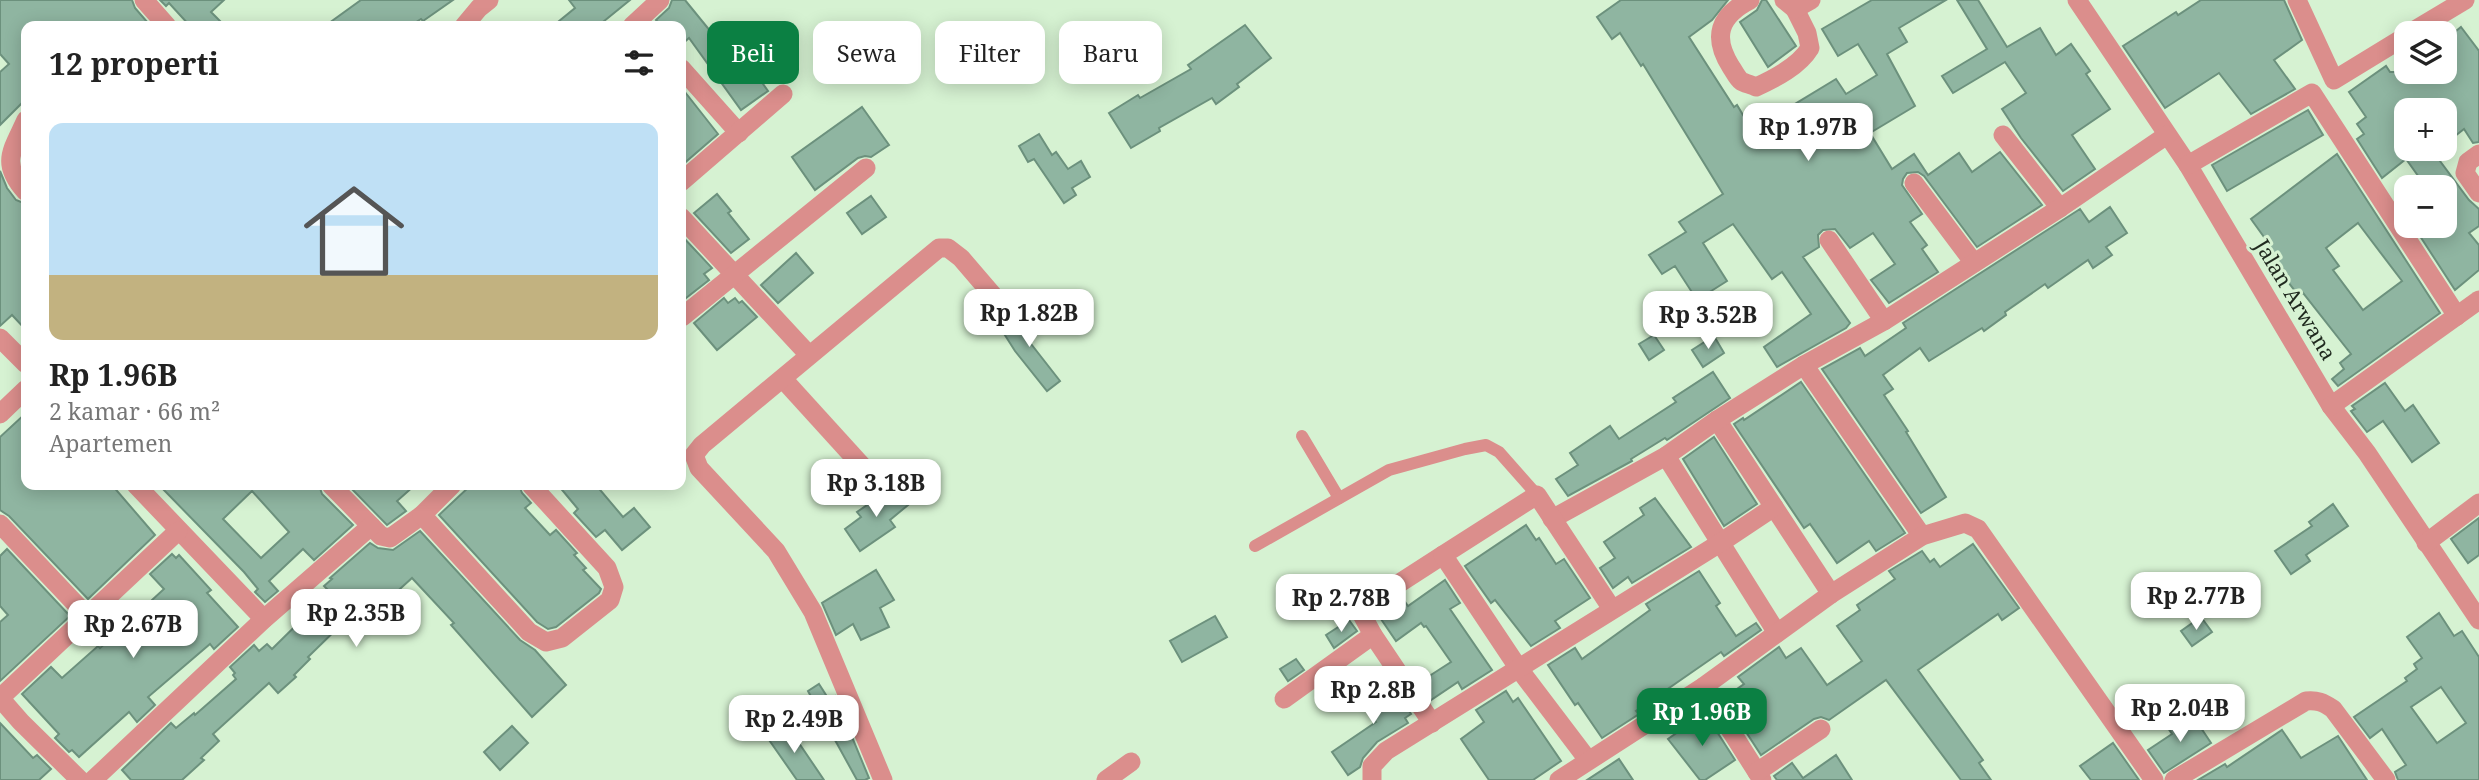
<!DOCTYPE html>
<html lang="id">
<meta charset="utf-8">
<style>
:root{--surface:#fff;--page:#f2f2f2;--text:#222;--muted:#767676;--accent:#0b8043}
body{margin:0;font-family:"Noto Serif",serif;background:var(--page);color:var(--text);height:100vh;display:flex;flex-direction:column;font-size:26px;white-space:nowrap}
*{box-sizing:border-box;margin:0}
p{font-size:23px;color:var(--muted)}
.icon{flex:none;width:38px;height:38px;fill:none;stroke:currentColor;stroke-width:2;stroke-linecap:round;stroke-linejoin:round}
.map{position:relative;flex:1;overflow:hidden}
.details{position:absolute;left:21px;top:21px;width:665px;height:469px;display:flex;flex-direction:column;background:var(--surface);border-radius:14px;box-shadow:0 4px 18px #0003}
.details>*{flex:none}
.guide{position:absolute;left:707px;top:21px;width:665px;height:63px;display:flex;gap:14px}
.tools{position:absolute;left:2394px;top:21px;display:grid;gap:14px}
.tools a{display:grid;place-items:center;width:63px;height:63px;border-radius:14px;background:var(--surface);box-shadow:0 4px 18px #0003;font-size:35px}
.price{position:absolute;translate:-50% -60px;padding:0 16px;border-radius:14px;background:#fff;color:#222;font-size:23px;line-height:46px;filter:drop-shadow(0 2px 4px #0008)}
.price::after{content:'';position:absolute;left:50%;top:42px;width:21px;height:16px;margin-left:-10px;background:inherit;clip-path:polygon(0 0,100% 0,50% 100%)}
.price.selected{background:var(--accent);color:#fff}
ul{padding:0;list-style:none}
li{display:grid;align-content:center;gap:14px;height:371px;padding:0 28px}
li span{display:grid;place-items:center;height:217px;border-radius:14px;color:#555}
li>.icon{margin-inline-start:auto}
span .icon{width:126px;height:126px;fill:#fffc;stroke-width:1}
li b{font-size:30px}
h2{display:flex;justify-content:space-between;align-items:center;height:84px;padding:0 28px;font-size:30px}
.pill{padding:0 24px;border-radius:14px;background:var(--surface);box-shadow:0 4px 18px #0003;font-size:24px;line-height:63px}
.pill.selected{background:var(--accent);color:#fff}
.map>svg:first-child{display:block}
</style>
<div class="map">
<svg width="2479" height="780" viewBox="0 0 2479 780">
<rect width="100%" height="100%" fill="#d6f2d2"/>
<g fill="#8fb5a1" stroke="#6c917d" stroke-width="2" fill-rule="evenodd">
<path d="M 0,0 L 132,0 L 135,8 L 148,23 L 145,26 L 26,26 L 26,99 L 0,125 L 0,72 L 9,64 L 0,54 Z"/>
<path d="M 160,0 L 224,0 L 211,12 L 225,26 L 190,26 L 169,3 L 166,6 Z"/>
<path d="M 361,0 L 453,0 L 423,21 L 421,19 L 410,26 L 325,26 Z"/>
<path d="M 569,0 L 630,0 L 598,26 L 553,26 L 575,8 Z"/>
<path d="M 672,0 L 685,0 L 733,59 L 741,53 L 768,91 L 741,110 L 689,38 L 681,45 L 681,26 L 662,26 L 656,20 L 669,8 Z"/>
<path d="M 1621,0 L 1728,0 L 1712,20 L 1689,37 L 1734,107 L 1737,105 L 1752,130 L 1836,79 L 1846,94 L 1877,75 L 1858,44 L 1838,56 L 1822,29 L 1872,0 L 1946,0 L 1899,28 L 1907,42 L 1887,54 L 1915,106 L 1870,133 L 1892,169 L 1914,154 L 1928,175 L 1959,153 L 1972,172 L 2000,152 L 2042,205 L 1977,247 L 1924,176 L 1918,172 L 1907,173 L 1903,179 L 1902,185 L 1922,214 L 1910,222 L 1927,245 L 1922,249 L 1938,272 L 1889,303 L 1871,280 L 1895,264 L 1873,233 L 1850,248 L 1835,229 L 1823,230 L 1818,235 L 1819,247 L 1803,257 L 1850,323 L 1846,328 L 1777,367 L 1764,347 L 1811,314 L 1782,272 L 1772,279 L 1733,224 L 1703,243 L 1727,281 L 1697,300 L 1675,266 L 1662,274 L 1649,255 L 1686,232 L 1679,222 L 1723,194 L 1643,64 L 1641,66 L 1620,33 L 1612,39 L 1597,17 Z"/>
<path d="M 1762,0 L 1766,0 L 1796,46 L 1768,67 L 1740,22 L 1757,10 Z"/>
<path d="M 1957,0 L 1978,0 L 2007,47 L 2040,28 L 2056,55 L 2071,44 L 2090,71 L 2086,74 L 2110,109 L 2072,135 L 2095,169 L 2063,191 L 2021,138 L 2002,109 L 2026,93 L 2005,62 L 1953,93 L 1942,76 L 1987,49 Z"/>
<path d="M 2201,0 L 2284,0 L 2302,40 L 2274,60 L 2295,89 L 2251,114 L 2219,73 L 2165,108 L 2123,46 L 2176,12 L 2178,15 Z"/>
<path d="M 1245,25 L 1271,58 L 1237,84 L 1239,87 L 1216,104 L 1212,98 L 1159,128 L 1160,131 L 1131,148 L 1109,113 L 1138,95 L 1140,98 L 1191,69 L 1188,65 Z"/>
<path d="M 2461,27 L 2479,51 L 2479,142 L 2473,143 L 2464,129 L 2445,144 L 2445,110 L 2406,110 L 2406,149 L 2431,149 L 2469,200 L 2479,209 L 2479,226 L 2469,233 L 2479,245 L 2479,270 L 2455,290 L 2418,233 L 2428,226 L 2445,226 L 2445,187 L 2426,187 L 2406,159 L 2382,178 L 2357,139 L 2364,134 L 2357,124 L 2366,117 L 2349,92 L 2386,66 L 2390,72 L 2445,72 L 2445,40 Z"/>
<path d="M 681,87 L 718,134 L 681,166 Z"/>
<path d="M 862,107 L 889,145 L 871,157 L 865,156 L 858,158 L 815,190 L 792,157 Z"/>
<path d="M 2308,110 L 2323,135 L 2227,191 L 2212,165 Z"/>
<path d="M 1039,134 L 1052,155 L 1056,152 L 1068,169 L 1081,161 L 1090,177 L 1072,188 L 1076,195 L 1064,203 L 1034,159 L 1028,162 L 1019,146 Z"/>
<path d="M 2337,154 L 2440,313 L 2338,386 L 2332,379 L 2344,369 L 2340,363 L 2351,354 L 2303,293 L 2299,296 L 2262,249 L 2269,244 L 2251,219 ZM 2358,223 L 2402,281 L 2363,310 L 2333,270 L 2339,266 L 2326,248 Z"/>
<path d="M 0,171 L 7,188 L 16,200 L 26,204 L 26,330 L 12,315 L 0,326 Z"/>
<path d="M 717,194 L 731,211 L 728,213 L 749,239 L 731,253 L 694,213 Z"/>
<path d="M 871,196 L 886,217 L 862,234 L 847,213 Z"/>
<path d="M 2110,207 L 2127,233 L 2106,247 L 2112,255 L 2093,268 L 2088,260 L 2048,288 L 2045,284 L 2005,312 L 2006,315 L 1984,331 L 1982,328 L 1929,361 L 1920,348 L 1883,375 L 1893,389 L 1884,395 L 1908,431 L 1906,432 L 1946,497 L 1921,513 L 1822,369 L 1860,348 L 1865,356 L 1906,328 L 1903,323 L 2080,209 L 2089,222 Z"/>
<path d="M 681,235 L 712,268 L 704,274 L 709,280 L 681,302 Z"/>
<path d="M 796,253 L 813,273 L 778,303 L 761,285 Z"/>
<path d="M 724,298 L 728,303 L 735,298 L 739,303 L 742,301 L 757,317 L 717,350 L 694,323 Z"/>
<path d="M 1030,312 L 1042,331 L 1028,340 L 1060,381 L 1047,391 L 1015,351 L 994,318 L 995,317 L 1004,325 L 1011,326 Z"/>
<path d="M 1654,335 L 1664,350 L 1649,360 L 1639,344 Z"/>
<path d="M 1714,336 L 1724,353 L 1703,367 L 1692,350 Z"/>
<path d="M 1713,372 L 1730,398 L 1667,440 L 1665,438 L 1631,459 L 1632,461 L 1568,496 L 1556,479 L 1578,465 L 1570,453 L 1610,426 L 1619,439 L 1676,402 L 1673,398 Z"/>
<path d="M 1801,382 L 1905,533 L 1876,551 L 1869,541 L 1837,563 L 1810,524 L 1804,528 L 1734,424 L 1743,418 L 1744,420 Z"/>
<path d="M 2385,383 L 2405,411 L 2413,405 L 2439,443 L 2412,462 L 2383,421 L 2367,432 L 2351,411 L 2355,409 L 2352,406 Z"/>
<path d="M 26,413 L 26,485 L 112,485 L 155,535 L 88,599 L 9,516 L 0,510 L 0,437 Z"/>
<path d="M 1714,437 L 1757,504 L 1724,526 L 1683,459 Z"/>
<path d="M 159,485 L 319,485 L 322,494 L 353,525 L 314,560 L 303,549 L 269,581 L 278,591 L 265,602 L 255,592 L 258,589 L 244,572 ZM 252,491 L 289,532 L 261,558 L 223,519 Z"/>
<path d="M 348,485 L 415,485 L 397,501 L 406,511 L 387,525 Z"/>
<path d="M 471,485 L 519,485 L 522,493 L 531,503 L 525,508 L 550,535 L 556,530 L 577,553 L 574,555 L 586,568 L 583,570 L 601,589 L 599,593 L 556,627 L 548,629 L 537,622 L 439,515 Z"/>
<path d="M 558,485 L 596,485 L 623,517 L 634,508 L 650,527 L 622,550 L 605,530 L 596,537 L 574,513 L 578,509 Z"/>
<path d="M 893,487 L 908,505 L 890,520 L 895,527 L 860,551 L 845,529 L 861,517 L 857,512 Z"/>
<path d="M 1655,498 L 1691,547 L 1632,583 L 1628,577 L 1613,588 L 1600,568 L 1615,558 L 1604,542 L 1644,515 L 1640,508 Z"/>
<path d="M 2333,504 L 2348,526 L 2306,555 L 2310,561 L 2291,574 L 2275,551 L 2312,526 L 2309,522 Z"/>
<path d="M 2479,518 L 2479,555 L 2468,563 L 2451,539 Z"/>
<path d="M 1526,525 L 1536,540 L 1539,538 L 1556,564 L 1564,559 L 1590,598 L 1555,621 L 1560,628 L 1531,646 L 1495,600 L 1491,603 L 1465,566 Z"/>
<path d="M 420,531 L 520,640 L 535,650 L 566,685 L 532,717 L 451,625 L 454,623 L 412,578 L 390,598 L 386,595 L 357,622 L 351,615 L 308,657 L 310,659 L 294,675 L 296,677 L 278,693 L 269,683 L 213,734 L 219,741 L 201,758 L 204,760 L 182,780 L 131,780 L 122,770 L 171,723 L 176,728 L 194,713 L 195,715 L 236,679 L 233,675 L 235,673 L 230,667 L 254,645 L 259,651 L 267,644 L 272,649 L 330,592 L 324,586 L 332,579 L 330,578 L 370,543 L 378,548 L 393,550 Z"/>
<path d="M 1973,544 L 2019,608 L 2002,620 L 1998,614 L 1918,670 L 1983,760 L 1979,763 L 1991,780 L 1961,780 L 1886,680 L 1829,720 L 1821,717 L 1814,719 L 1761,755 L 1724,698 L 1744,684 L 1738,677 L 1779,647 L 1786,658 L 1801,648 L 1827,685 L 1862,661 L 1837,626 L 1860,610 L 1857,605 L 1895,579 L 1889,571 L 1922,551 L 1930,562 L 1934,559 L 1940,567 Z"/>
<path d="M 7,549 L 70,616 L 0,681 L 0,622 L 8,615 L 0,606 L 0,556 Z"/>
<path d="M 172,554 L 176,558 L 179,555 L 211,590 L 207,593 L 238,627 L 214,649 L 210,644 L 148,697 L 155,705 L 137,722 L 129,712 L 79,757 L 72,750 L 69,752 L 55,738 L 59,734 L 22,694 L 51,667 L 62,678 L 98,646 L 100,648 L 164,589 L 150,574 Z"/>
<path d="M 876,570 L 894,600 L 880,608 L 889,627 L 861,640 L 853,624 L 836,635 L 822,603 Z"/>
<path d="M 1699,571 L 1720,603 L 1716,606 L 1736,636 L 1756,623 L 1761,630 L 1724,656 L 1721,652 L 1636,711 L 1639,714 L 1602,738 L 1578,703 L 1575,705 L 1548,665 L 1575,648 L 1582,659 L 1650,610 L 1646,604 Z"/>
<path d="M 1445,580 L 1460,603 L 1450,609 L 1492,670 L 1462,689 L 1458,682 L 1431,700 L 1420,682 L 1451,662 L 1426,626 L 1424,627 L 1421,623 L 1396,641 L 1381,619 L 1405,602 L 1408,606 Z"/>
<path d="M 2439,613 L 2454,636 L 2462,631 L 2479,657 L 2479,780 L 2398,780 L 2395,772 L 2406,765 L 2382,729 L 2370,738 L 2354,717 L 2407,681 L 2405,678 L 2417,669 L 2414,664 L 2422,658 L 2407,637 ZM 2441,687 L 2466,723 L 2437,743 L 2411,707 Z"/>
<path d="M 1215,616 L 1227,637 L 1182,662 L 1170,641 Z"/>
<path d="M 2201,617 L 2212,632 L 2192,646 L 2181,631 Z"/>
<path d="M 1349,620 L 1357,631 L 1334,648 L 1326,635 Z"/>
<path d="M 1296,659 L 1304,670 L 1288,681 L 1280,669 Z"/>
<path d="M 1376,679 L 1391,701 L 1399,696 L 1411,714 L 1405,718 L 1408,723 L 1377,742 L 1363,758 L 1360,767 L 1348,775 L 1332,752 L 1376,722 L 1356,693 Z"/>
<path d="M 819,684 L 828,698 L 835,696 L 869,778 L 865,780 L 857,780 L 808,691 Z"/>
<path d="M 1506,691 L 1513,702 L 1518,698 L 1561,761 L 1533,780 L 1489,780 L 1461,739 L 1484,722 L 1476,710 Z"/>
<path d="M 1705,713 L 1735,760 L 1705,780 L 1700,780 L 1668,739 Z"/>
<path d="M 2191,713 L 2211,743 L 2164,773 L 2148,750 L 2172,734 L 2168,728 Z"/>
<path d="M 0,723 L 33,758 L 37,755 L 51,769 L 39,780 L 0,780 Z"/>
<path d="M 786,724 L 824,780 L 797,780 L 767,737 Z"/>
<path d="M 512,726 L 528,743 L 500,770 L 484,752 Z"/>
<path d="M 2282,730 L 2301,758 L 2338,736 L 2367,780 L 2198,780 L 2225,764 L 2227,767 Z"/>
<path d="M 2113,743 L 2139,780 L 2091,780 L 2080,766 Z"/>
<path d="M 1836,755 L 1852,780 L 1777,780 L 1774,776 L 1792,763 L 1803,778 Z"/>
<path d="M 1619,759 L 1633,780 L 1587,780 Z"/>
</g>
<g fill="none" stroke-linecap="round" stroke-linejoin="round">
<g stroke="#db8e8c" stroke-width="12">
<path d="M 1302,436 L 1339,498"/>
<path d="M 1255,546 L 1389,470 L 1465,449 L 1486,445 L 1499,452 L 1537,495"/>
</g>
<g stroke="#db8e8c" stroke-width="19">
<path d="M 144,0 L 167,26"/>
<path d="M 1750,0 C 1719,16 1712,37 1731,67 C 1734,71 1737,78 1741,81 C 1744,83 1752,85 1756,87 C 1776,78 1799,66 1810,48 L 1807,33 L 1795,9"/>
<path d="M 1784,0 L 1795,9 L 1811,0"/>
<path d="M 2077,0 L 2188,165 L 2331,406 L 2367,453 L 2479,620"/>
<path d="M 2297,0 L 2334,80 L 2406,36"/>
<path d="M 464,26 L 479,8 L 489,0"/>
<path d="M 632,26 L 660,0"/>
<path d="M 2410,33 L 2465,0"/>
<path d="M 681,68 L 739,133"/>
<path d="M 26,120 C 12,151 0,163 26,192"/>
<path d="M 2003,135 L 2060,208"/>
<path d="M 2479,154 L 2468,162 L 2465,173 L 2479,193"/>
<path d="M 2188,165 L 2312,93 L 2457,316"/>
<path d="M 681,182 L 783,94"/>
<path d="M 1914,183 L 1974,263"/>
<path d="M 681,217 L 809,355"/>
<path d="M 1829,240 L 1884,321"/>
<path d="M 682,317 L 866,168"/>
<path d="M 0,338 L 26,364"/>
<path d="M 1804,365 L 1922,536"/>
<path d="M 783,379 L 863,467"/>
<path d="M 2331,406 L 2479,300"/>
<path d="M 0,414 L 26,389"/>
<path d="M 1717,420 L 1831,594"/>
<path d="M 1666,456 L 1777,633"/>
<path d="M 136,485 L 264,619"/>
<path d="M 331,485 L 381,536 L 390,538 L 422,515 L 452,485"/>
<path d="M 422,515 L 529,632 L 546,642 L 562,638 L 610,600 L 614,587 L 607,568 L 531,485"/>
<path d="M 1552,519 L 1666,456 L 1717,420 L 1804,365 L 1884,321 L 2060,208 L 2167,135"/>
<path d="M 0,524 L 88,617"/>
<path d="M 2426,543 L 2479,503"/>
<path d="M 1703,687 L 1762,780"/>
<path d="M 1284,699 L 1373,635"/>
<path d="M 1432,723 L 1373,635 L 1361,613 L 1364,606 L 1443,555"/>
<path d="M 1588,760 L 1519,669 L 1443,555 L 1537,495 L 1612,609"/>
<path d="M 1757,772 L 1821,729"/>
<path d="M 80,780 L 21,722 L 0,698 L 178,531"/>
<path d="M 93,780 L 264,619 L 371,526"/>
<path d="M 883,780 L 813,612 L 776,551 L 699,468 L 694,455 L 702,445 L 939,248 L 948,248 L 961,258 L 1009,314"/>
<path d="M 1106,780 L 1131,762"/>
<path d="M 1372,780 L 1372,766 L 1386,751 L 1720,543 L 1774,507"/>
<path d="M 1559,780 L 1703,687 L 1831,594 L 1922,536 L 1965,523 L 1978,529 L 2154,780"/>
<path d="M 2174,780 L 2306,701 C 2317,700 2323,702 2333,709 L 2386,780"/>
</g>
</g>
<g text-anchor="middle" stroke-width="6" stroke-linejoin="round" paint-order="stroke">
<g font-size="21" fill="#1f291e" stroke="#d6f2d2">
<text transform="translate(2295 300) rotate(59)" y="7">Jalan Arwana</text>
</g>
</g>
</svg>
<div class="tools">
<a><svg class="icon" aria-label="layers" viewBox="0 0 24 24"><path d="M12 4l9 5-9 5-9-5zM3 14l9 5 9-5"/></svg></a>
<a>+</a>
<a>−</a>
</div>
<b class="price" style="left:1808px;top:163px">Rp 1.97B</b>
<b class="price" style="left:1029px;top:349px">Rp 1.82B</b>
<b class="price" style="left:1708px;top:351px">Rp 3.52B</b>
<b class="price" style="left:876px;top:519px">Rp 3.18B</b>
<b class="price" style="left:2196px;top:632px">Rp 2.77B</b>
<b class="price" style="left:1341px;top:634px">Rp 2.78B</b>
<b class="price" style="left:356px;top:649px">Rp 2.35B</b>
<b class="price" style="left:133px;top:660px">Rp 2.67B</b>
<b class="price" style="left:1373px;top:726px">Rp 2.8B</b>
<b class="price" style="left:2180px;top:744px">Rp 2.04B</b>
<b class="price selected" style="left:1702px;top:748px">Rp 1.96B</b>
<b class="price" style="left:794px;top:755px">Rp 2.49B</b>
<div class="guide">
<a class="pill selected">Beli</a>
<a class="pill">Sewa</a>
<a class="pill">Filter</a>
<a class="pill">Baru</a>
</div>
<section class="details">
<h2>12 properti<svg class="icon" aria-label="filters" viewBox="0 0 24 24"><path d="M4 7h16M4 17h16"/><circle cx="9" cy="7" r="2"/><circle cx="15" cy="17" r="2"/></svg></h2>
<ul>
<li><span style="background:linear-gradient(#bfe0f5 70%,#c2b280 0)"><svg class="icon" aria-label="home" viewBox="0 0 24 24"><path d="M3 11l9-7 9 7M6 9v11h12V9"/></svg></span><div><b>Rp 1.96B</b><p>2 kamar · 66 m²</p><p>Apartemen</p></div></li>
</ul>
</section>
</div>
